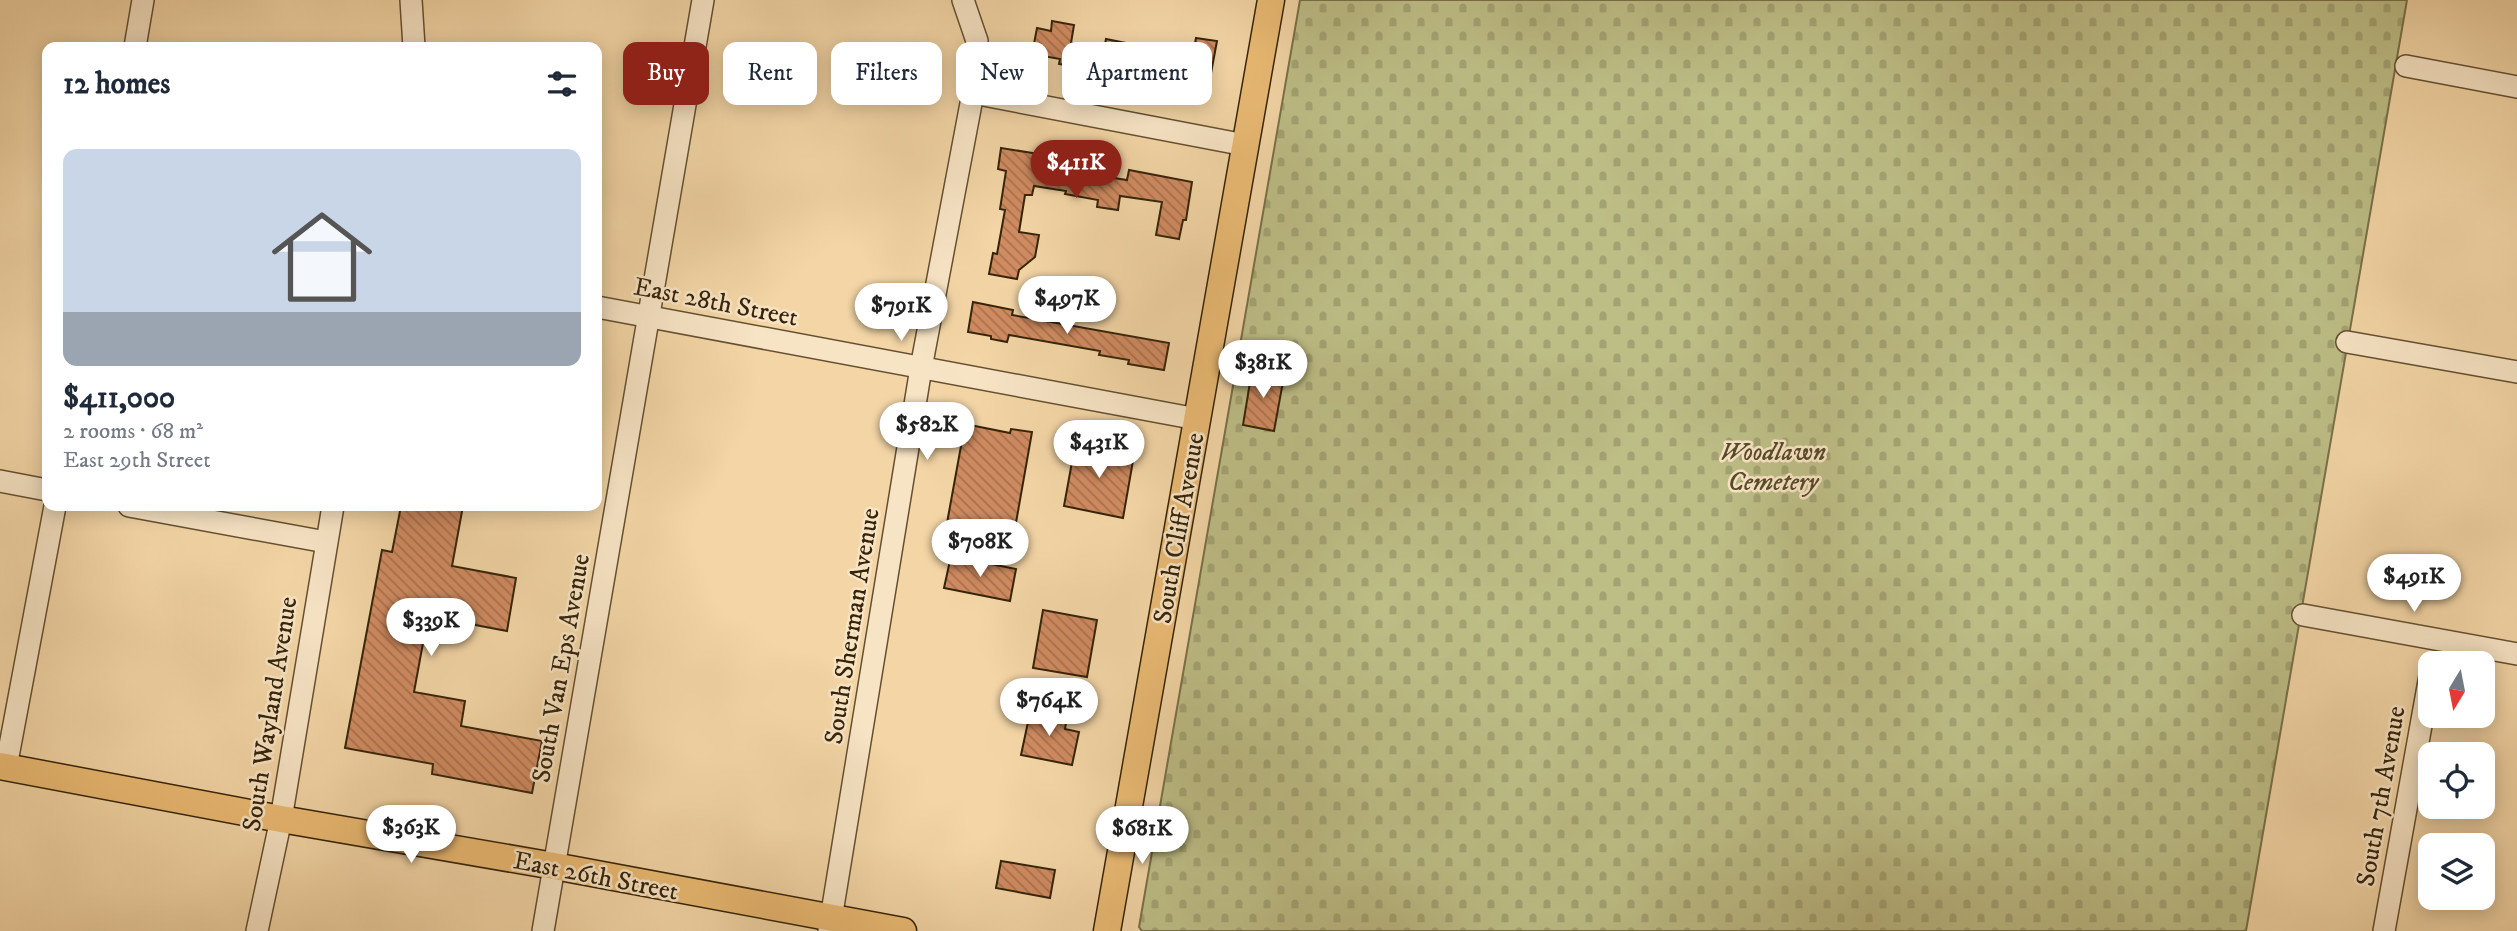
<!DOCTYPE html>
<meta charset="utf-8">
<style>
:root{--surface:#fff;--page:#f6f6f7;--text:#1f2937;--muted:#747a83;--line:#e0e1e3;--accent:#8f2418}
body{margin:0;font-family:"IM FELL DW Pica",serif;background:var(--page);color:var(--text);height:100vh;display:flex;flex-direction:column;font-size:26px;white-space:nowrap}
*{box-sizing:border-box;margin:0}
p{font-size:23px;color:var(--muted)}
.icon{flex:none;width:38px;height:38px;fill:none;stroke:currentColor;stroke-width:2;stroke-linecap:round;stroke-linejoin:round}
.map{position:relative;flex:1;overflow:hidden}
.panel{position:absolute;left:42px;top:42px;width:560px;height:469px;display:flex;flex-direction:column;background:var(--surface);border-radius:14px;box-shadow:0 4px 18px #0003}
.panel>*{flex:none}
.hud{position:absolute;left:623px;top:42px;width:665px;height:63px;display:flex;gap:14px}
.needle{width:46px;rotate:190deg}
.controls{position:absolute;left:2418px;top:651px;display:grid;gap:14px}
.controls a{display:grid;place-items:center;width:77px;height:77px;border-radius:14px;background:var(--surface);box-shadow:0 4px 18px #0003;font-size:35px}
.price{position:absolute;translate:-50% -60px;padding:0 16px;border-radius:24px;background:#fff;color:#222;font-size:23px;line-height:46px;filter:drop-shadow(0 2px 4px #0008)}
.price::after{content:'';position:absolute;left:50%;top:42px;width:21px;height:16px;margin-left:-10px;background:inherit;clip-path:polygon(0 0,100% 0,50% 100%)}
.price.active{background:var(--accent);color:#fff}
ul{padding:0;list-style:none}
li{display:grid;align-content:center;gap:14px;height:371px;padding:0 21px}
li+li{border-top:2px solid var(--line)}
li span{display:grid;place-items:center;height:217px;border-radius:14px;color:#555}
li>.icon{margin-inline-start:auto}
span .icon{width:126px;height:126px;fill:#fffc;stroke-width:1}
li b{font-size:30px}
h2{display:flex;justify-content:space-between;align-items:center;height:84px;padding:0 21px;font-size:30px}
.chip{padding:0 24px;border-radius:14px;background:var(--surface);box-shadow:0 4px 18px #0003;font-size:24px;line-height:63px}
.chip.active{background:var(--accent);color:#fff}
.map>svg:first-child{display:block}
</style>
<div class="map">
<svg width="2517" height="931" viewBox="0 0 2517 931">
<defs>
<pattern id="cemetery-stones" width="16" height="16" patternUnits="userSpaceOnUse" patternTransform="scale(1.75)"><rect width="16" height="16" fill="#bdbd86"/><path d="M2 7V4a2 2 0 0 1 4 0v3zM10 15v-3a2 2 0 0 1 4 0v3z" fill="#a3a272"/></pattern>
<pattern id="building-back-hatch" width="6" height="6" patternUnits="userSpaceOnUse" patternTransform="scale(1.75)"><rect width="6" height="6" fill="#d08b61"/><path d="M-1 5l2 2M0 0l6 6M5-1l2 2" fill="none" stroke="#aa714e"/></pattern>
</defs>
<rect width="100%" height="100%" fill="#f3d5a6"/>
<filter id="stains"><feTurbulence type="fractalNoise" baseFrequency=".00286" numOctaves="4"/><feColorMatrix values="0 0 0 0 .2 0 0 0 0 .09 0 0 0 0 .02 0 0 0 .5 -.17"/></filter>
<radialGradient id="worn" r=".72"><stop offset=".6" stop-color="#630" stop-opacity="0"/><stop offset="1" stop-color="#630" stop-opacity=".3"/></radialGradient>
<path fill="url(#cemetery-stones)" stroke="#797048" stroke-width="2" d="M 1300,0 L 2407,0 L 2246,931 L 1142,931 L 1139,927 Z"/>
<g fill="url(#building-back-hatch)" stroke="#35240a" stroke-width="2">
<path d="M 1052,21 L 1074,25 L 1071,43 L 1104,49 L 1106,39 L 1141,46 L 1140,55 L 1156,58 L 1152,80 L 1126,76 L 1127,70 L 1091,63 L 1089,69 L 1059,64 L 1060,59 L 1032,54 L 1037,28 L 1051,31 Z"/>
<path d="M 1196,38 L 1217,41 L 1208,89 L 1182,84 L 1188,48 L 1194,49 Z"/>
<path d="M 1001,148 L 1039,154 L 1038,160 L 1072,165 L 1073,161 L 1097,165 L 1095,175 L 1127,180 L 1129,170 L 1192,182 L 1186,220 L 1183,220 L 1179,239 L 1156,235 L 1162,202 L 1120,196 L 1118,210 L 1097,207 L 1098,200 L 1065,194 L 1066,191 L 1034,186 L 1032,195 L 1025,195 L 1019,232 L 1039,235 L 1035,257 L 1019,270 L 1017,279 L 989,274 L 993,253 L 997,254 L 1005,210 L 1000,209 L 1006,171 L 998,169 Z"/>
<path d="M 973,302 L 1013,310 L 1012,315 L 1169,343 L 1164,370 L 1128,364 L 1129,360 L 1099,355 L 1100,351 L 1009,335 L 1007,342 L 991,339 L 991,336 L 968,332 Z"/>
<path d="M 1252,370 L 1284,376 L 1274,431 L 1243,425 Z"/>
<path d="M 965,424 L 1010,433 L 1011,429 L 1032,432 L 1014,534 L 947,523 Z"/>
<path d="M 1076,440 L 1097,443 L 1096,448 L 1134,455 L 1123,518 L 1064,506 Z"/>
<path d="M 401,506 L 463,506 L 452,566 L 516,578 L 507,631 L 428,616 L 414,692 L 465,701 L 461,726 L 542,741 L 532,793 L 432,774 L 433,764 L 345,748 L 382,550 L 392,552 Z"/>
<path d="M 951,556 L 1016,569 L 1010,601 L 944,588 Z"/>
<path d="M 1043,610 L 1097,620 L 1087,677 L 1033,668 Z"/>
<path d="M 1031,708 L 1067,716 L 1065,729 L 1079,732 L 1072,765 L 1021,755 Z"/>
<path d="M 1001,861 L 1055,870 L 1050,898 L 996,888 Z"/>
</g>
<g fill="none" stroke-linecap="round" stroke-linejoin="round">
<g stroke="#645031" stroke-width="24">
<g id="minor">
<path d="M 411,0 L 414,47"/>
<path d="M 135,47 L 143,0"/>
<path d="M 2406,66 L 2517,87"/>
<path d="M 973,93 L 1245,145"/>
<path d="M 597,307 L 1197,419"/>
<path d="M 2347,342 L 2517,372"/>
<path d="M 0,481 L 47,490"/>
<path d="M 129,506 L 326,542"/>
<path d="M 2303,615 L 2517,654"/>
<path d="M 6,767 L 55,506"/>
<path d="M 257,931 L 281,819 L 333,506"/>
<path d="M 543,931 L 703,0"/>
<path d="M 829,931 L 921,368 L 973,93 L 977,41 L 963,0"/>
<path d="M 2384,931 L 2431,670"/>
</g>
</g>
<g stroke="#35240a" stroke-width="29">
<g id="major">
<path d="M 0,766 L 281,819 L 554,866 L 903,931"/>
<path d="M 1107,931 L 1271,0"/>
</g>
</g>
<use href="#minor" stroke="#f7e4c5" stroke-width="21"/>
<use href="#major" stroke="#eaba73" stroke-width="26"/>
</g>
<g text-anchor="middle" stroke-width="5" stroke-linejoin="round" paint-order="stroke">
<g font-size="26" fill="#35240a" stroke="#f7e4c5">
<text transform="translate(716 301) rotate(11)" y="9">East 28th Street</text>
<text transform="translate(1178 528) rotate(-80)" y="9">South Cliff Avenue</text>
<text transform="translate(851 626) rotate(-81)" y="9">South Sherman Avenue</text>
<text transform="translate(560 668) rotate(-80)" y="9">South Van Eps Avenue</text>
<text transform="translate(269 714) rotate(-81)" y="9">South Wayland Avenue</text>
<text transform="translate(2380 796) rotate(-80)" y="9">South 7th Avenue</text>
<text transform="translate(596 875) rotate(11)" y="9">East 26th Street</text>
</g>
<g font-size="26" font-style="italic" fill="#574a29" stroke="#f7e4c5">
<text x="1773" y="460">Woodlawn<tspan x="1773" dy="30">Cemetery</tspan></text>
</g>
</g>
<rect width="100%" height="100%" filter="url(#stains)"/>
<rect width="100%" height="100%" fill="url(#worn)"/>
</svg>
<div class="controls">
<a><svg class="needle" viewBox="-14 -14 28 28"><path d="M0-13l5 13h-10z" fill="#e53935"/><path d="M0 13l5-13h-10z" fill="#747a83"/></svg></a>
<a><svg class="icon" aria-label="locate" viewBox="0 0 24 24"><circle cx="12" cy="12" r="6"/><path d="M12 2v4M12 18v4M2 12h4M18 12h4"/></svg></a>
<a><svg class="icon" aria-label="layers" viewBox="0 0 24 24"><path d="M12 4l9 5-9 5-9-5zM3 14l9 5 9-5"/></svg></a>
</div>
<b class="price active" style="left:1076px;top:200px">$411K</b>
<b class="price" style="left:1067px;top:336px">$497K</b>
<b class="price" style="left:901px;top:343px">$791K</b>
<b class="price" style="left:1263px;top:400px">$381K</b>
<b class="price" style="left:927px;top:462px">$582K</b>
<b class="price" style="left:1099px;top:480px">$431K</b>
<b class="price" style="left:980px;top:579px">$708K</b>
<b class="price" style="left:2414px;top:614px">$491K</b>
<b class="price" style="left:431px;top:658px">$339K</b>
<b class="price" style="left:1049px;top:738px">$764K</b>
<b class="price" style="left:411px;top:865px">$363K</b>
<b class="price" style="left:1142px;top:866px">$681K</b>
<div class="hud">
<a class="chip active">Buy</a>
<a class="chip">Rent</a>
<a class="chip">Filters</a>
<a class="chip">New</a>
<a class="chip">Apartment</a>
</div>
<section class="panel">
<h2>12 homes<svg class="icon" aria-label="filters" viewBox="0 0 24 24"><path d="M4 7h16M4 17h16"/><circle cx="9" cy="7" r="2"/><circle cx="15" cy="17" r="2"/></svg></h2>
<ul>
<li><span style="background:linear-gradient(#c9d6e8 75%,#9aa5b1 0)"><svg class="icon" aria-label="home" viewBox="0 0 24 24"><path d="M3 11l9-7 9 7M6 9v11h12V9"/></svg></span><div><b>$411,000</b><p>2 rooms · 68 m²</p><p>East 29th Street</p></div></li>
</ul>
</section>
</div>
